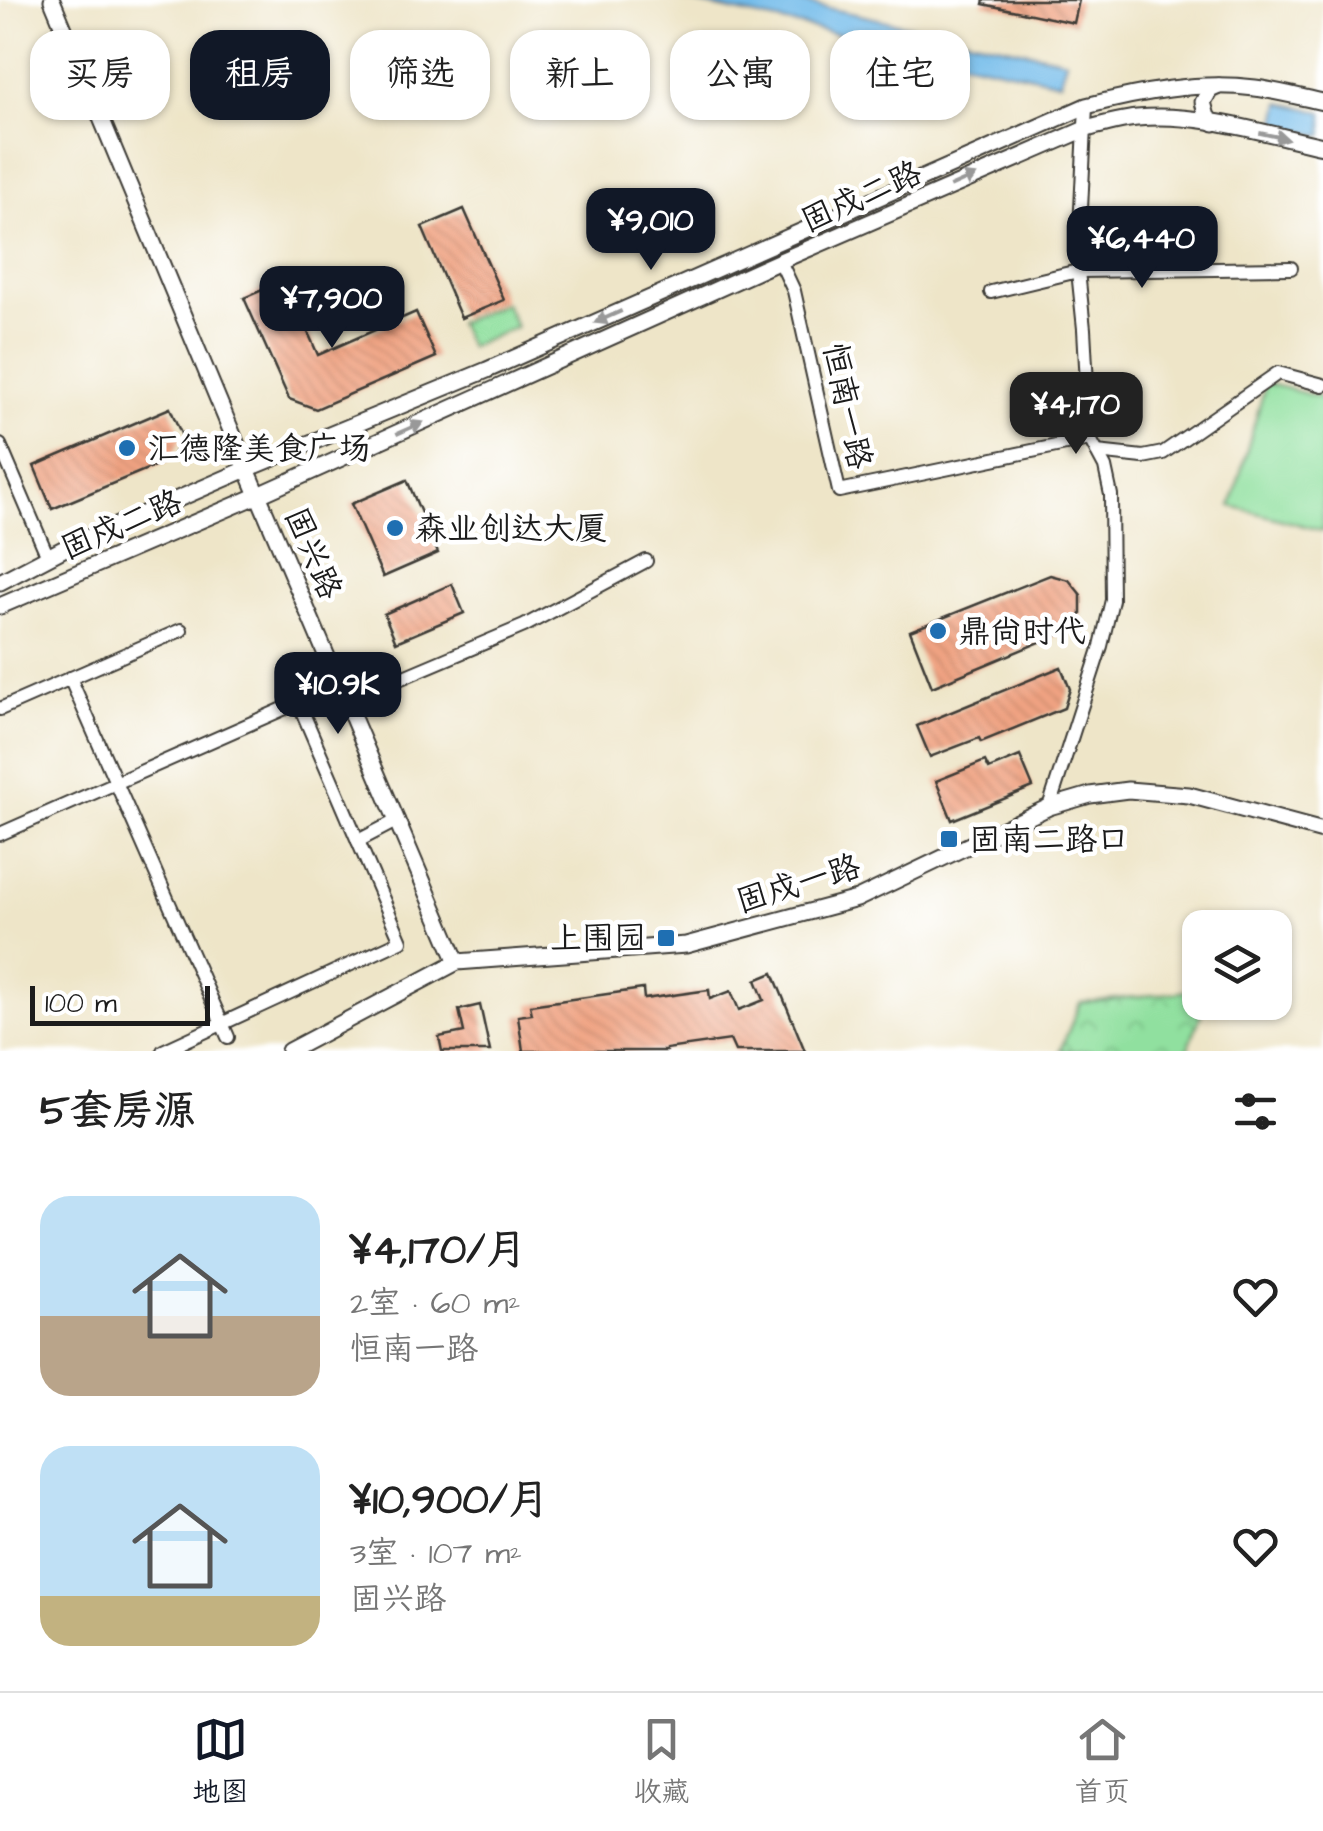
<!DOCTYPE html>
<html lang="zh">
<meta charset="utf-8">
<style>
:root{--surface:#fff;--page:#f6f6f6;--text:#222;--muted:#767676;--line:#e0e0e0;--accent:#111827}
body{margin:0;font-family:"Architects Daughter","LXGW WenKai TC",sans-serif;background:var(--page);color:var(--text);height:100vh;display:flex;flex-direction:column;font-size:38px;white-space:nowrap}
*{box-sizing:border-box;margin:0}
p{font-size:32px;color:var(--muted)}
.icon{flex:none;width:55px;height:55px;fill:none;stroke:currentColor;stroke-width:2;stroke-linecap:round;stroke-linejoin:round}
.map{position:relative;height:1051px;overflow:hidden}
.details{display:flex;flex-direction:column;background:var(--surface);flex:1}
.details>*{flex:none}
.hud{position:absolute;left:30px;top:30px;width:1265px;height:90px;display:flex;gap:20px}
.tools{position:absolute;left:1182px;top:910px;display:grid;gap:20px}
.tools a{display:grid;place-items:center;width:110px;height:110px;border-radius:20px;background:var(--surface);box-shadow:0 2px 8px #0004;font-size:50px}
.scale{position:absolute;left:30px;bottom:25px;width:180px;box-sizing:border-box;padding-left:10px;border:5px solid #1c1c1c;border-top:0;font-size:28px;line-height:35px;white-space:nowrap;color:#1c1c1c;-webkit-text-stroke:8px #fff;paint-order:stroke}
.price{position:absolute;translate:-50% -85px;padding:0 22px;border-radius:20px;background:var(--accent);color:#fff;font-size:32px;line-height:65px;filter:drop-shadow(0 2px 5px #0008)}
.price::after{content:'';position:absolute;left:50%;top:60px;width:30px;height:22px;margin-left:-15px;background:inherit;clip-path:polygon(0 0,100% 0,50% 100%)}
.price.selected{background:#222;color:#fff}
ul{padding:0;list-style:none}
li{display:flex;align-items:center;gap:30px;height:250px;padding:0 40px}
li span{display:grid;place-items:center;flex:none;width:280px;height:200px;border-radius:30px;color:#555}
li>.icon{margin-inline-start:auto}
span .icon{width:120px;height:120px;fill:#fffc;stroke-width:1}
li b{font-size:42px}
h2{display:flex;justify-content:space-between;align-items:center;height:120px;padding:0 40px;font-size:42px}
.tag{padding:0 35px;border-radius:30px;background:var(--surface);box-shadow:0 2px 8px #0004;font-size:35px;line-height:90px}
.tag.selected{background:var(--accent);color:#fff}
.menu{display:flex;justify-content:space-around;align-items:center;height:140px;border-top:2px solid var(--line);background:var(--surface);font-size:28px;color:var(--muted)}
.menu a{display:grid;justify-items:center;gap:5px}
.menu .selected{color:var(--accent)}
.map>svg:first-child{display:block}
</style>
<div class="map">
<svg width="1323" height="1051" viewBox="0 0 1323 1051">
<defs>
<pattern id="park-crowns" width="20" height="18" patternUnits="userSpaceOnUse" patternTransform="scale(2.5)"><rect width="20" height="18" fill="#90e09f"/><path d="M2 6a3 3 0 1 1 6 0M12 15a3 3 0 1 1 6 0" fill="none" stroke="#7cc088"/></pattern>
<pattern id="building-back-hatch" width="6" height="6" patternUnits="userSpaceOnUse" patternTransform="scale(2.5)"><rect width="6" height="6" fill="#f0a382"/><path d="M-1 5l2 2M0 0l6 6M5-1l2 2" fill="none" stroke="#cd8c70"/></pattern>
</defs>
<rect width="100%" height="100%" fill="#fff"/>
<filter id="ink" filterUnits="userSpaceOnUse"><feTurbulence type="fractalNoise" baseFrequency=".01" numOctaves="2"/><feDisplacementMap in="SourceGraphic" scale="20" xChannelSelector="R" yChannelSelector="G"/><feConvolveMatrix kernelMatrix="1 2 1 2 8 2 1 2 1" color-interpolation-filters="sRGB"/></filter>
<filter id="wash" filterUnits="userSpaceOnUse"><feTurbulence type="fractalNoise" baseFrequency=".0048" numOctaves="4" result="noise"/><feDisplacementMap in="SourceGraphic" scale="40" xChannelSelector="R" yChannelSelector="G"/><feGaussianBlur stdDeviation="2.25" result="paint"/><feColorMatrix in="noise" values="0 0 0 0 0 0 0 0 0 0 0 0 0 0 0 0 0 1.4 0 .05"/><feComposite in="paint" operator="in"/></filter>
<g filter="url(#wash)">
<rect width="100%" height="100%" fill="#eee5c8"/>
<g fill="#90e09f" stroke="#567e5e" stroke-width="2.5">
<path d="M 505,303 L 516,327 L 469,347 L 458,323 Z"/>
<path d="M 1266,383 L 1323,398 L 1323,531 L 1231,506 Z"/>
</g>
<path fill="url(#park-crowns)" stroke="#567e5e" stroke-width="2.5" d="M 1188,991 L 1204,1007 L 1187,1051 L 1060,1051 L 1080,1003 Z"/>
<g fill="#72bbea" stroke="#476c83" stroke-width="2.5">
<path d="M 681,0 L 791,0 L 1066,60 L 1060,82 Z"/>
<path d="M 1281,103 L 1323,112 L 1323,136 L 1276,126 Z"/>
</g>
<g id="blocks">
<g fill="url(#building-back-hatch)">
<path d="M 984,0 L 1079,0 L 1074,23 L 983,4 Z"/>
<path d="M 464,209 L 504,300 L 461,318 L 422,227 Z"/>
<path d="M 285,280 L 318,355 L 416,312 L 436,357 L 316,409 L 289,399 L 244,298 Z"/>
<path d="M 170,408 L 182,436 L 171,459 L 52,509 L 34,466 Z"/>
<path d="M 407,480 L 438,553 L 383,577 L 351,504 Z"/>
<path d="M 1050,575 L 1069,580 L 1081,595 L 1081,614 L 1077,623 L 1069,630 L 932,687 L 910,631 Z"/>
<path d="M 452,584 L 464,613 L 396,642 L 384,614 Z"/>
<path d="M 1061,667 L 1070,689 L 1064,708 L 981,742 L 979,738 L 930,757 L 917,726 Z"/>
<path d="M 1020,756 L 1033,787 L 952,820 L 936,781 L 985,761 L 989,769 Z"/>
<path d="M 773,973 L 805,1051 L 735,1051 L 730,1040 L 666,1049 L 666,1051 L 523,1051 L 518,1016 L 532,1014 L 530,1005 L 643,989 L 644,999 L 709,990 L 710,999 L 731,991 L 739,1010 L 764,1000 L 756,980 Z"/>
<path d="M 480,1005 L 490,1051 L 442,1051 L 439,1037 L 464,1032 L 459,1010 Z"/>
</g>
</g>
</g>
<g filter="url(#ink)">
<use href="#blocks" fill-opacity="0" stroke="#3c3a36" stroke-width="2.5"/>
<g fill="none" stroke-linecap="round" stroke-linejoin="round">
<g stroke="#3c3a36" stroke-width="16">
<g id="minor">
<path d="M 780,261 L 794,291 L 839,491 L 1090,439"/>
<path d="M 991,292 L 1078,271 L 1291,268"/>
<path d="M 0,445 L 48,557"/>
<path d="M 1097,452 L 1143,457 L 1163,453 L 1278,373 L 1323,385"/>
<path d="M 70,678 L 228,1037"/>
<path d="M 347,701 L 524,626 L 646,561"/>
<path d="M 0,709 L 181,630"/>
<path d="M 1049,807 L 1101,646 L 1112,600 L 1111,495 L 1105,467 L 1090,439 L 1084,329 L 1078,271 L 1086,106"/>
<path d="M 0,834 L 340,684"/>
<path d="M 358,841 L 398,820"/>
<path d="M 163,1051 L 401,941 L 299,704"/>
</g>
</g>
<g stroke="#3c3a36" stroke-width="19">
<g id="tertiary">
<path d="M 52,0 L 247,469 L 457,962"/>
<path d="M 1214,123 L 1207,117 L 1203,102 L 1210,90 L 1219,86"/>
<path d="M 0,582 L 67,547 L 247,469 L 487,370 L 1086,106 C 1140,92 1198,81 1255,88 C 1278,91 1300,97 1323,102"/>
<path d="M 0,606 L 259,495 L 780,261 L 1083,130 C 1101,125 1118,120 1137,118 C 1198,112 1264,133 1323,146"/>
<path d="M 289,1051 L 457,962 L 686,945 L 857,899 L 1049,807 L 1090,795 L 1128,790 L 1189,795 L 1323,831"/>
</g>
</g>
<use href="#minor" stroke="#fff" stroke-width="12"/>
<use href="#tertiary" stroke="#fff" stroke-width="15"/>
</g>
<defs><path id="oneway-solid" d="M-6-.8H1V-3.2L6.5 0L1 3.2V.8H-6Z" transform="scale(2.5)"/></defs>
<g fill="#999">
<use href="#oneway-solid" transform="translate(1274 136) rotate(12)"/>
<use href="#oneway-solid" transform="translate(963 181) rotate(-24)"/>
<use href="#oneway-solid" transform="translate(608 317) rotate(156)"/>
<use href="#oneway-solid" transform="translate(410 428) rotate(-24)"/>
</g>
</g>
<g fill="#1f6fb2" stroke="#fff" stroke-width="4">
<circle cx="127" cy="448" r="10"/>
<circle cx="395" cy="528" r="10"/>
<circle cx="938" cy="631" r="10"/>
<rect x="939" y="829" width="20" height="20" rx="5"/>
<rect x="656" y="928" width="20" height="20" rx="5"/>
</g>
<g text-anchor="middle" stroke-width="9" stroke-linejoin="round" paint-order="stroke">
<g font-size="32" fill="#1c1c1c" stroke="#fff">
<text transform="translate(861 196) rotate(-24)" y="11">固戍二路</text>
<text transform="translate(848 406) rotate(78)" y="11">恒南一路</text>
<text transform="translate(121 524) rotate(-23)" y="11">固戍二路</text>
<text transform="translate(314 553) rotate(67)" y="11">固兴路</text>
<text transform="translate(798 883) rotate(-17)" y="11">固戍一路</text>
</g>
<g font-size="32" fill="#1c1c1c" stroke="#fff" text-anchor="start">
<text x="147" y="459">汇德隆美食广场</text>
<text x="415" y="539">森业创达大厦</text>
<text x="958" y="642">鼎尚时代</text>
<text x="969" y="850">固南二路口</text>
<text x="646" y="949" text-anchor="end">上围园</text>
</g>
</g>
</svg>
<div class="tools">
<a><svg class="icon" aria-label="layers" viewBox="0 0 24 24"><path d="M12 4l9 5-9 5-9-5zM3 14l9 5 9-5"/></svg></a>
</div>
<div class="scale">100 m</div>
<b class="price" style="left:651px;top:273px">¥9,010</b>
<b class="price" style="left:1142px;top:291px">¥6,440</b>
<b class="price" style="left:332px;top:351px">¥7,900</b>
<b class="price selected" style="left:1076px;top:457px">¥4,170</b>
<b class="price" style="left:338px;top:737px">¥10.9K</b>
<div class="hud">
<a class="tag">买房</a>
<a class="tag selected">租房</a>
<a class="tag">筛选</a>
<a class="tag">新上</a>
<a class="tag">公寓</a>
<a class="tag">住宅</a>
</div>
</div>
<section class="details">
<h2>5套房源<svg class="icon" aria-label="filters" viewBox="0 0 24 24"><path d="M4 7h16M4 17h16"/><circle cx="9" cy="7" r="2"/><circle cx="15" cy="17" r="2"/></svg></h2>
<ul>
<li><span style="background:linear-gradient(#bfe0f5 60%,#b9a48a 0)"><svg class="icon" aria-label="home" viewBox="0 0 24 24"><path d="M3 11l9-7 9 7M6 9v11h12V9"/></svg></span><div><b>¥4,170/月</b><p>2室 · 60 m²</p><p>恒南一路</p></div><svg class="icon" aria-label="heart" viewBox="0 0 24 24"><path d="M12 20l-8-8c-3-5 5-10 8-4 3-6 11-1 8 4z"/></svg></li>
<li><span style="background:linear-gradient(#bfe0f5 75%,#c2b280 0)"><svg class="icon" aria-label="home" viewBox="0 0 24 24"><path d="M3 11l9-7 9 7M6 9v11h12V9"/></svg></span><div><b>¥10,900/月</b><p>3室 · 107 m²</p><p>固兴路</p></div><svg class="icon" aria-label="heart" viewBox="0 0 24 24"><path d="M12 20l-8-8c-3-5 5-10 8-4 3-6 11-1 8 4z"/></svg></li>
</ul>
</section>
<nav class="menu">
<a class="selected"><svg class="icon" aria-label="map" viewBox="0 0 24 24"><path d="M3 6l6-2 6 2 6-2v14l-6 2-6-2-6 2zM9 4v14M15 6v14"/></svg>地图</a>
<a><svg class="icon" aria-label="saved" viewBox="0 0 24 24"><path d="M7 4h10v16l-5-4-5 4z"/></svg>收藏</a>
<a><svg class="icon" aria-label="home" viewBox="0 0 24 24"><path d="M3 11l9-7 9 7M6 9v11h12V9"/></svg>首页</a>
</nav>
